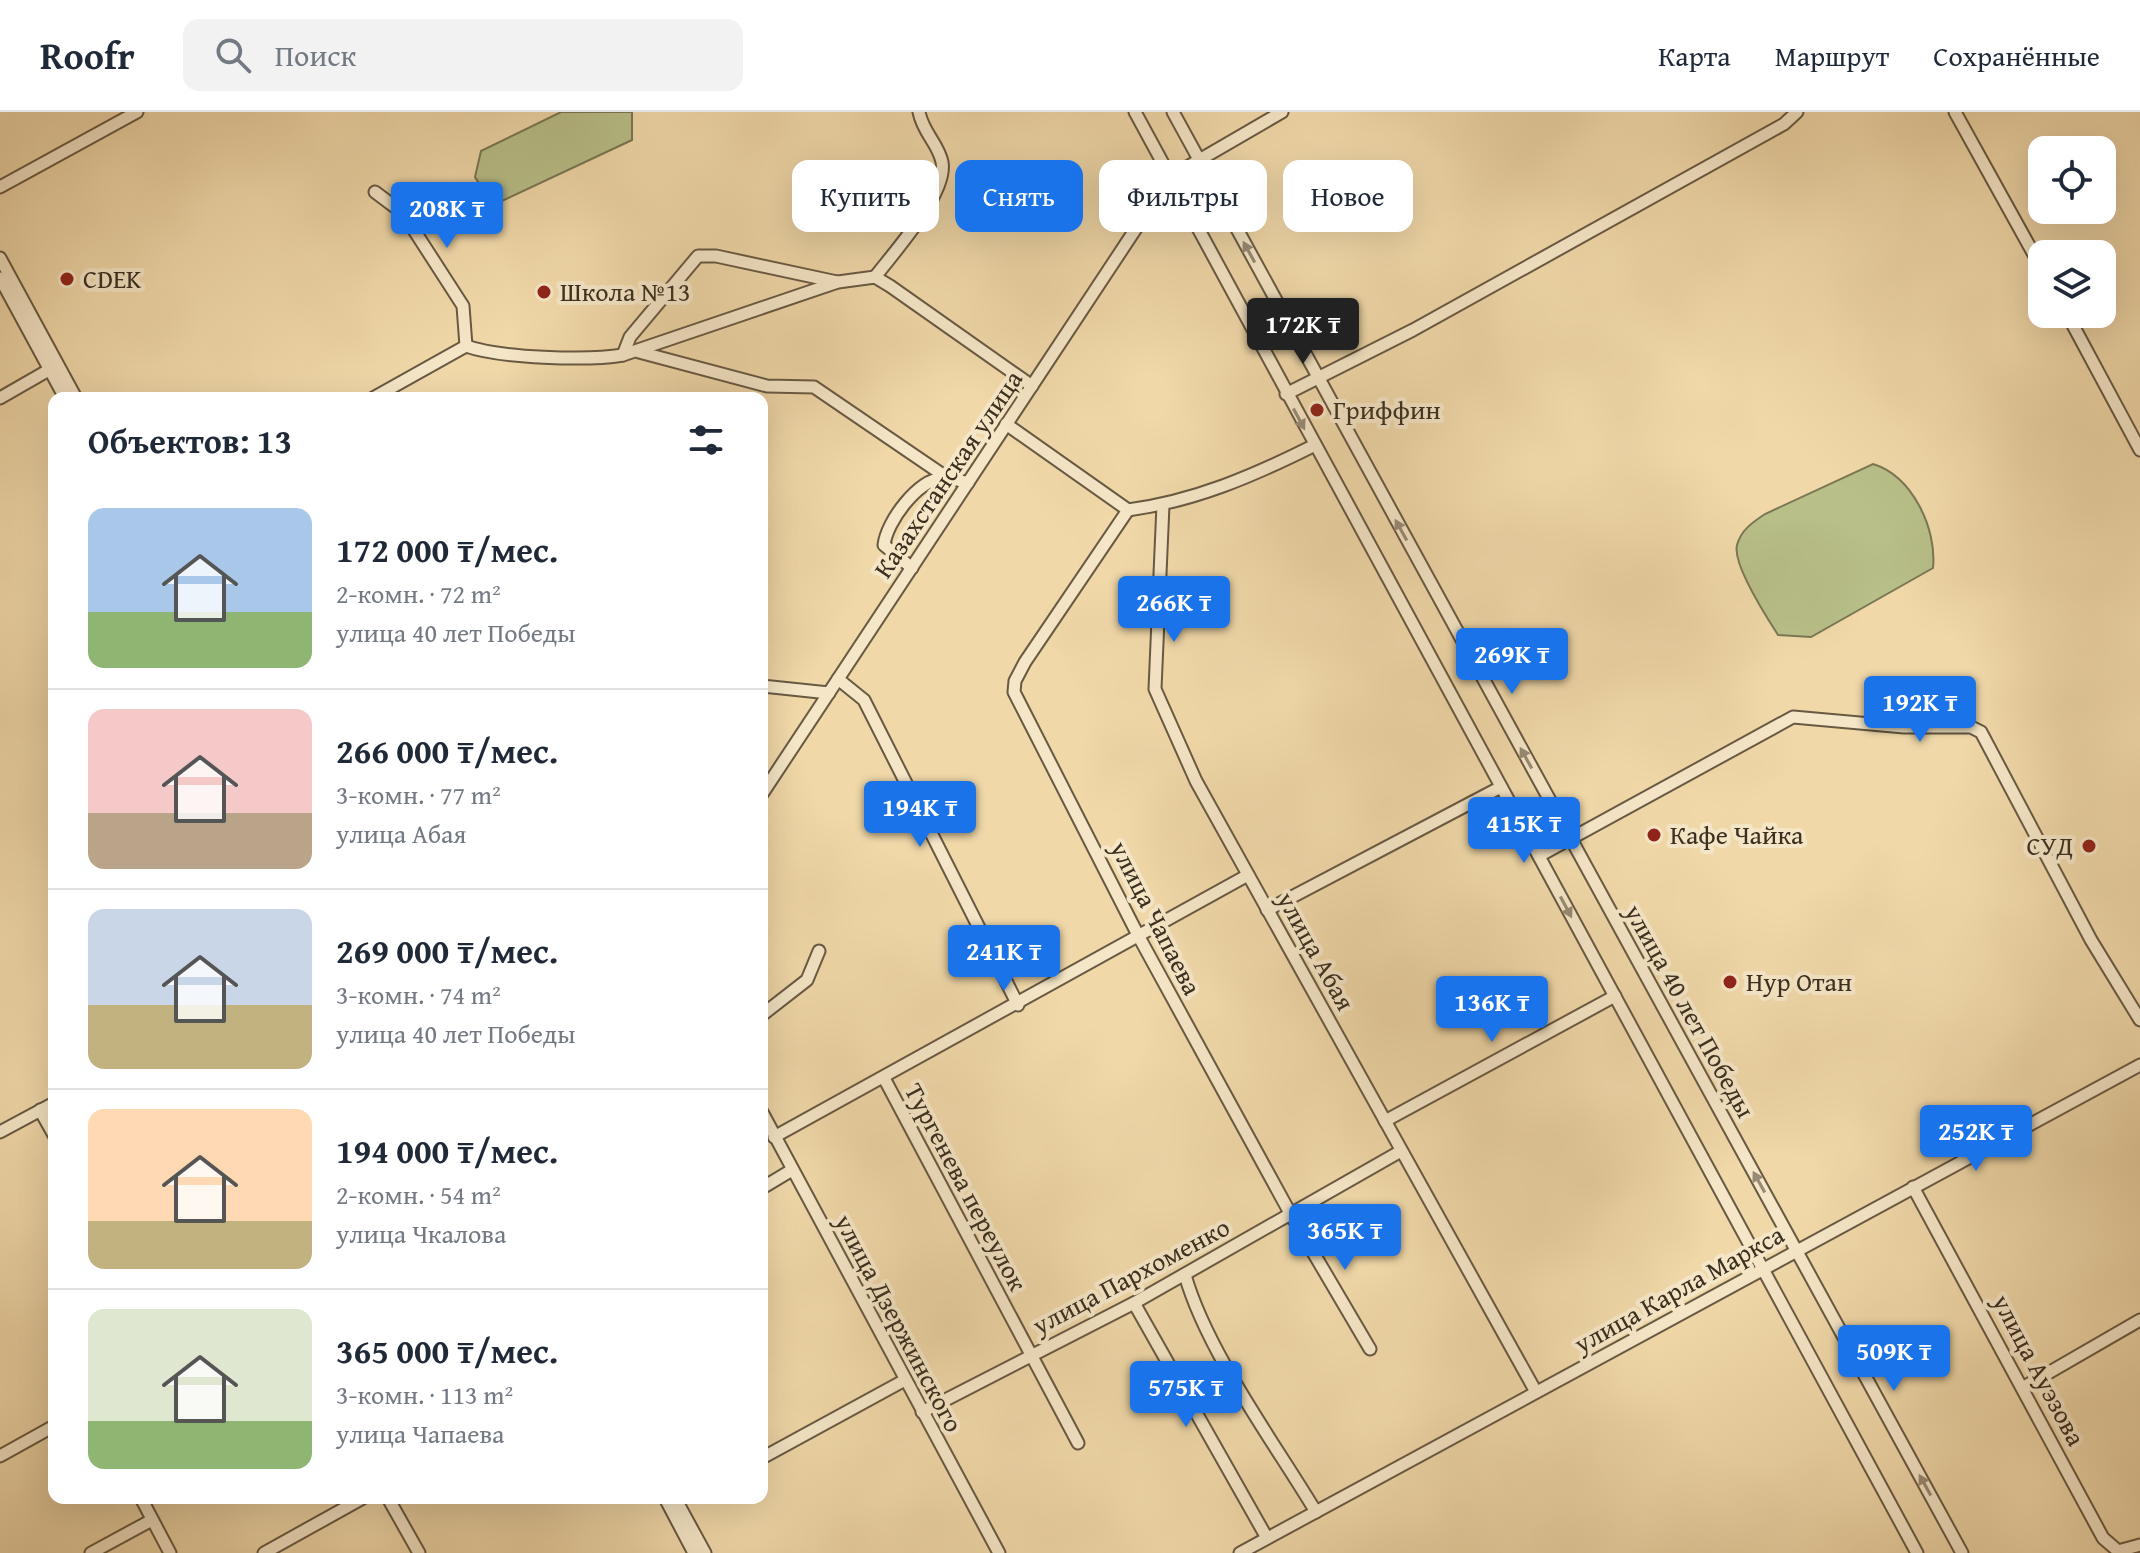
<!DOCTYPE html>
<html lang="ru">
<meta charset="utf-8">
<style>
:root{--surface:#fff;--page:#f2f2f3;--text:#1f2937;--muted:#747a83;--line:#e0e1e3;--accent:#1a73e8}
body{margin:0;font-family:"Gentium Book Plus",serif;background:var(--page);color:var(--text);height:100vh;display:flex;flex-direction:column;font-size:30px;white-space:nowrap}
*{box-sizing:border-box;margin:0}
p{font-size:26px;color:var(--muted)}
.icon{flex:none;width:44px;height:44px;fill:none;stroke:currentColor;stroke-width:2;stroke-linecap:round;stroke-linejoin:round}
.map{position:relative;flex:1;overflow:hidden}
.sheet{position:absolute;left:48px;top:280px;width:720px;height:1112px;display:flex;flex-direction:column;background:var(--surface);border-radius:16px;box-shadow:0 8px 32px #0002}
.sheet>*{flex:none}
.top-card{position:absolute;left:792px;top:48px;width:760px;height:72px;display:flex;gap:16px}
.controls{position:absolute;left:2028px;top:24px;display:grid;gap:16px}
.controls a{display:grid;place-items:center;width:88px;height:88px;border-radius:16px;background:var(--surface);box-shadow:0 8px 32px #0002;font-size:40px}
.price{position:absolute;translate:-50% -68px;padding:0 18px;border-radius:8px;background:var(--accent);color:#fff;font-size:26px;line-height:52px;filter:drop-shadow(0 2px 4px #0008)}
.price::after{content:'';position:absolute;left:50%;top:48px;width:24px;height:18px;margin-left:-12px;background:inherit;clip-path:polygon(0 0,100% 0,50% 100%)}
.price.current{background:#222;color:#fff}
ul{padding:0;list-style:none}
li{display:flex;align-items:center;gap:24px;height:200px;padding:0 40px}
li+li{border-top:2px solid var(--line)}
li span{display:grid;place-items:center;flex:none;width:224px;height:160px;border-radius:16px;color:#555}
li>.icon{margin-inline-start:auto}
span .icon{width:96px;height:96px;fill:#fffc;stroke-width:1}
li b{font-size:34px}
h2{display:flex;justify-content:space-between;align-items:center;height:96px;padding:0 40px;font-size:34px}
.pill{padding:0 28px;border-radius:16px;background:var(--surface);box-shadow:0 8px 32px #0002;font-size:28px;line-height:72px}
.pill.current{background:var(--accent);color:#fff}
header{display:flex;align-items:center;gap:48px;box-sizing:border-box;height:112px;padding:0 40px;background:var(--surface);border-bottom:2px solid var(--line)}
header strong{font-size:38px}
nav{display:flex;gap:44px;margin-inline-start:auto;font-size:28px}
.search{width:560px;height:72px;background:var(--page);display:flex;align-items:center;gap:20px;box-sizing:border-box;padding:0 28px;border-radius:16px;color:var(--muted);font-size:30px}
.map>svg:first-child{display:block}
</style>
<header>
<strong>Roofr</strong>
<div class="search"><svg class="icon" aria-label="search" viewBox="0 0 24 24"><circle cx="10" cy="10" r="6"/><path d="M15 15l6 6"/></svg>Поиск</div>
<nav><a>Карта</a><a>Маршрут</a><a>Сохранённые</a></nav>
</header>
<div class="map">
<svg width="2140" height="1441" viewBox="0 0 2140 1441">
<rect width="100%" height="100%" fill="#f0d8a9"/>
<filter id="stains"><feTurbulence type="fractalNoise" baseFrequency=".0025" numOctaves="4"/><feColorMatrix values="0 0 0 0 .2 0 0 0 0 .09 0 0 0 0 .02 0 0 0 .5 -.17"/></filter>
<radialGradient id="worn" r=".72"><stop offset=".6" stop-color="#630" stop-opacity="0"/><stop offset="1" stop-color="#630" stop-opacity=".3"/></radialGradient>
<g fill="#b8bf89" stroke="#7a7754" stroke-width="2">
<path d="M 561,0 L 632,0 L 632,28 L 502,89 L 485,81 L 475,65 L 481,39 Z"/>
<path d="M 1873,352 C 1912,364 1937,416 1933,456 L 1811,525 L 1778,523 C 1767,506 1732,452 1737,433 C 1741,418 1753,410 1765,402 Z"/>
</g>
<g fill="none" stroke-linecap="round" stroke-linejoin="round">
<g stroke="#685942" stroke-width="15">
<g id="street">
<path d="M 1135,0 L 1917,1441"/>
<path d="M 1173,0 L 1962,1441"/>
<path d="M 1955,0 L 2042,157"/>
<path d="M 0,75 L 137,0"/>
<path d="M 375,80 L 403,101 L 463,194 L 466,234"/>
<path d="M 0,146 L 76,286"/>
<path d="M 875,165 C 894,140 948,81 942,50 C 938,31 923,21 919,0"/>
<path d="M 0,166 L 65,286"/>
<path d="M 2067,202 L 2140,338"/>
<path d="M 639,240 L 767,274 L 814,275 L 946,365"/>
<path d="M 623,243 L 630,225 L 698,144 L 716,144 L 837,170"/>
<path d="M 1286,282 L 1413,218 L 1784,12 L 1797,0"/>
<path d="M 0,286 L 54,255"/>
<path d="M 373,286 L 466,234 C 500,246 587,249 623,243 L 838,170 L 875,165 L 890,174 L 1032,274"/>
<path d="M 1006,312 L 1128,398 C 1195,389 1253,364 1313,334"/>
<path d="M 1163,393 L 1155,577 L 1196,669 L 1536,1280"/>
<path d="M 1128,398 L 1025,550 L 1015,569 L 1014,580 L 1139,825 L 1290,1101 L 1370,1237"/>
<path d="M 912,456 L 884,433 C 887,409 917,369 942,366 C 950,365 960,369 968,371"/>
<path d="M 838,567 L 864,588 L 1018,893"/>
<path d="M 762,574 L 829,581"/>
<path d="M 762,682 L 1170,65 L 1282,0"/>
<path d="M 1539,744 L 1793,605 L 1904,615 L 1971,615 L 1981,620 L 2091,828 L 2140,908"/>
<path d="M 1267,798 L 1501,675"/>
<path d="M 762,903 L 807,868 L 819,839"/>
<path d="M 884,966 L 1078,1331"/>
<path d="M 40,998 L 54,1023"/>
<path d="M 762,1000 L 999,1441"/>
<path d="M 1385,1009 L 1615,884"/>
<path d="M 0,1020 L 54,991"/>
<path d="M 774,1025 L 1248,763"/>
<path d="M 1913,1075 L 2103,1426 L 2118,1439 L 2140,1433"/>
<path d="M 762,1076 L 792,1058"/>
<path d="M 1185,1163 C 1207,1240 1274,1330 1316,1400"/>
<path d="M 1134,1191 L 1267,1426"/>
<path d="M 2024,1275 L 2140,1208"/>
<path d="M 922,1300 L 1134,1191 L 1401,1039"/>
<path d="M 0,1344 L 54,1314"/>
<path d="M 762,1346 L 905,1268"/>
<path d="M 141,1386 L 170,1441"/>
<path d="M 388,1386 L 419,1441"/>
<path d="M 665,1386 L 694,1441"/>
<path d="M 675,1386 L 705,1441"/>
<path d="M 91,1441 L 152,1408"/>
<path d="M 264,1441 L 363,1386"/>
<path d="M 1240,1441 L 2140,953"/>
</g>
</g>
<use href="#street" stroke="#f5e6c7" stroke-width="11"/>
</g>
<defs><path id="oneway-solid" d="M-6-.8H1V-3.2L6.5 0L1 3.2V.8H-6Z" transform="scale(2)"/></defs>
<g fill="#988a74">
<use href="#oneway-solid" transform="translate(1249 140) rotate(-119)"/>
<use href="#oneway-solid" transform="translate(1299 307) rotate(62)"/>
<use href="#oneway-solid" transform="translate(1401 418) rotate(-119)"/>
<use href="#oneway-solid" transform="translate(1526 646) rotate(-119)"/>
<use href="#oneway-solid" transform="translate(1566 795) rotate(62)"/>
<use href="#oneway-solid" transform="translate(1759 1070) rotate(-119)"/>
<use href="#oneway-solid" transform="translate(1925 1373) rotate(-119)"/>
</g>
<g fill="#8f2418" stroke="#f5e6c7" stroke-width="3">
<circle cx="67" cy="167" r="8"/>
<circle cx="544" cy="180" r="8"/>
<circle cx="1317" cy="298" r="8"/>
<circle cx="1654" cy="723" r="8"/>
<circle cx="2089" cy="734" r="8"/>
<circle cx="1730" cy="870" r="8"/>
</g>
<g text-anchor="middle" stroke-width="8" stroke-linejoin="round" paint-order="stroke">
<g font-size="26" fill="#3b2f20" stroke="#f5e6c7" text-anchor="start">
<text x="83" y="176">CDEK</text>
<text x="560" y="189">Школа №13</text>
<text x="1333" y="307">Гриффин</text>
<text x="1670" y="732">Кафе Чайка</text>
<text x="2073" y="743" text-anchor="end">СУД</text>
<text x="1746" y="879">Нур Отан</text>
</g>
<g font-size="26" fill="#3b2f20" stroke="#f5e6c7">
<text transform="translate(948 362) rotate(-56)" y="9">Казахстанская улица</text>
<text transform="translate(1156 806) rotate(63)" y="9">улица Чапаева</text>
<text transform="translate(1316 839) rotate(61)" y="9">улица Абая</text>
<text transform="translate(1690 899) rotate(61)" y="9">улица 40 лет Победы</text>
<text transform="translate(966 1075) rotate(62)" y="9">Тургенева переулок</text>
<text transform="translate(1131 1164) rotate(-28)" y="9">улица Пархоменко</text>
<text transform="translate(1679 1177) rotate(-29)" y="9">улица Карла Маркса</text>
<text transform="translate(899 1211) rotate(62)" y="9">улица Дзержинского</text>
<text transform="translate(2039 1258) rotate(62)" y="9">улица Ауэзова</text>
</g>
</g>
<rect width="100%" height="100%" filter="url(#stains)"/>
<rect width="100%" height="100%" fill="url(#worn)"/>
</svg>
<div class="controls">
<a><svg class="icon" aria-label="locate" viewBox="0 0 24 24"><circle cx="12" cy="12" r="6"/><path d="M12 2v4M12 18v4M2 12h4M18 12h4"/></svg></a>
<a><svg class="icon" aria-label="layers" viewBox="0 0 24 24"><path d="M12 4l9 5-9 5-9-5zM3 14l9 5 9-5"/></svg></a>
</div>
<b class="price" style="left:447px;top:138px">208K ₸</b>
<b class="price current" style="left:1303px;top:254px">172K ₸</b>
<b class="price" style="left:1174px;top:532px">266K ₸</b>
<b class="price" style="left:1512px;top:584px">269K ₸</b>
<b class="price" style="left:1920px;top:632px">192K ₸</b>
<b class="price" style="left:920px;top:737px">194K ₸</b>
<b class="price" style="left:1524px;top:753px">415K ₸</b>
<b class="price" style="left:1004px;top:881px">241K ₸</b>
<b class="price" style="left:1492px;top:932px">136K ₸</b>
<b class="price" style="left:1976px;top:1061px">252K ₸</b>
<b class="price" style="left:1345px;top:1160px">365K ₸</b>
<b class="price" style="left:1894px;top:1281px">509K ₸</b>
<b class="price" style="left:1186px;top:1317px">575K ₸</b>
<div class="top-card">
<a class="pill">Купить</a>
<a class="pill current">Снять</a>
<a class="pill">Фильтры</a>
<a class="pill">Новое</a>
</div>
<section class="sheet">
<h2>Объектов: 13<svg class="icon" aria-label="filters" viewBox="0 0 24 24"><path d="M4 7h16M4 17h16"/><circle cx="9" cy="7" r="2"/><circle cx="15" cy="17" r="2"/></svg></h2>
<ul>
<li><span style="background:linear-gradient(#a9c7e8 65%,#8fb573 0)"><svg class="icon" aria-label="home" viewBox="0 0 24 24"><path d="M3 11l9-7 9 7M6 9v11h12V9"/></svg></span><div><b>172 000 ₸/мес.</b><p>2-комн. · 72 m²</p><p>улица 40 лет Победы</p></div></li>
<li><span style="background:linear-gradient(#f6c9c9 65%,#b9a48a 0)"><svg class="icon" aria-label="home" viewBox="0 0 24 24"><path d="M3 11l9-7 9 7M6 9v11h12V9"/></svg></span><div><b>266 000 ₸/мес.</b><p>3-комн. · 77 m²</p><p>улица Абая</p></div></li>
<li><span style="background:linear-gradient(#c9d6e8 60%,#c2b280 0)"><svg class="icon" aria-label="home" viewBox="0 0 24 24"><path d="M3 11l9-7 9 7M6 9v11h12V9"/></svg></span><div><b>269 000 ₸/мес.</b><p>3-комн. · 74 m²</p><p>улица 40 лет Победы</p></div></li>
<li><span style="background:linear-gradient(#ffd9b3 70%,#c2b280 0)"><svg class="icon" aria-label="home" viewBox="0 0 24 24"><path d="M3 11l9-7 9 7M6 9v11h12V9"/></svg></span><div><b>194 000 ₸/мес.</b><p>2-комн. · 54 m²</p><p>улица Чкалова</p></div></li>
<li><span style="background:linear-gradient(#dfe7d0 70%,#8fb573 0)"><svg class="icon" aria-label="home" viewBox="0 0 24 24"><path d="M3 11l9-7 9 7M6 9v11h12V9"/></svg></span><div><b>365 000 ₸/мес.</b><p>3-комн. · 113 m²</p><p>улица Чапаева</p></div></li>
</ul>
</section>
</div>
